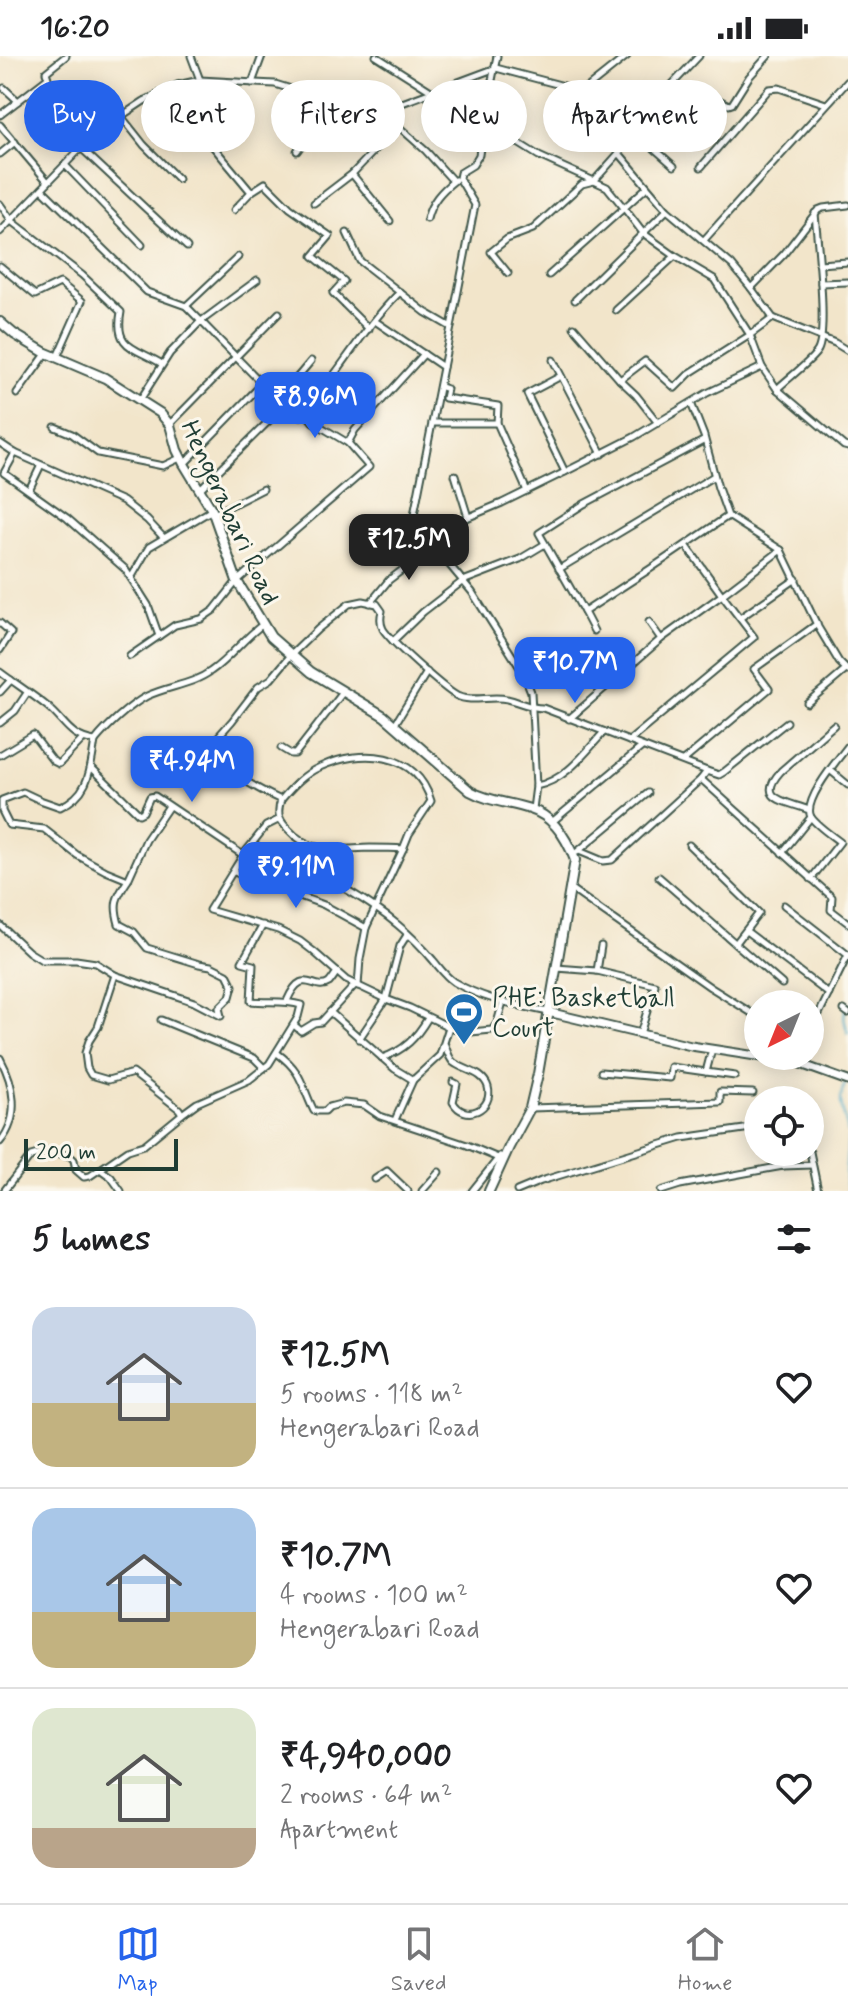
<!DOCTYPE html>
<meta charset="utf-8">
<style>
:root{--surface:#fff;--page:#f6f6f6;--text:#202124;--muted:#757577;--line:#e0e0e0;--accent:#2563eb}
body{margin:0;font-family:Mynerve,sans-serif;background:var(--page);color:var(--text);height:100vh;display:flex;flex-direction:column;font-size:30px;white-space:nowrap}
*{box-sizing:border-box;margin:0}
p{font-size:26px;color:var(--muted)}
.icon{flex:none;width:44px;height:44px;fill:none;stroke:currentColor;stroke-width:2;stroke-linecap:round;stroke-linejoin:round}
.map{position:relative;height:1135px;overflow:hidden}
.side{display:flex;flex-direction:column;background:var(--surface);flex:1}
.side>*{flex:none}
.top-card{position:absolute;left:24px;top:24px;width:800px;height:72px;display:flex;gap:16px}
.needle{width:52px;rotate:223deg}
.tools{position:absolute;left:744px;top:934px;display:grid;gap:16px}
.tools a{display:grid;place-items:center;width:80px;height:80px;border-radius:50%;background:var(--surface);box-shadow:0 4px 20px #0003;font-size:40px}
.scale{position:absolute;left:24px;bottom:20px;width:154px;box-sizing:border-box;padding-left:8px;border:4px solid #1f3d34;border-top:0;font-size:22px;line-height:28px;white-space:nowrap;color:#1f3d34;-webkit-text-stroke:6px #fbf7ec;paint-order:stroke}
.price{position:absolute;translate:-50% -68px;padding:0 18px;border-radius:16px;background:var(--accent);color:#fff;font-size:26px;line-height:52px;filter:drop-shadow(0 2px 4px #0008)}
.price::after{content:'';position:absolute;left:50%;top:48px;width:24px;height:18px;margin-left:-12px;background:inherit;clip-path:polygon(0 0,100% 0,50% 100%)}
.price.active{background:#222;color:#fff}
ul{padding:0;list-style:none}
li{display:flex;align-items:center;gap:24px;height:200px;padding:0 32px}
li+li{border-top:2px solid var(--line)}
li span{display:grid;place-items:center;flex:none;width:224px;height:160px;border-radius:24px;color:#555}
li>.icon{margin-inline-start:auto}
span .icon{width:96px;height:96px;fill:#fffc;stroke-width:1}
li b{font-size:34px}
h2{display:flex;justify-content:space-between;align-items:center;height:96px;padding:0 32px;font-size:34px}
.chip{padding:0 28px;border-radius:36px;background:var(--surface);box-shadow:0 4px 20px #0003;font-size:28px;line-height:72px}
.chip.active{background:var(--accent);color:#fff}
.status{display:flex;justify-content:space-between;align-items:center;height:56px;padding:0 40px;background:var(--surface);direction:ltr}
.status svg{height:22px;fill:currentColor}
.tab-bar{display:flex;justify-content:space-around;align-items:center;height:112px;border-top:2px solid var(--line);background:var(--surface);font-size:22px;color:var(--muted)}
.tab-bar a{display:grid;justify-items:center;gap:4px}
.tab-bar .active{color:var(--accent)}
.map>svg:first-child{display:block}
</style>
<div class="status"><b>16:20</b><svg viewBox="0 0 49 12"><path d="M0 12V9h3v3zM5 12V6h3v6zM10 12V3h3v9zM15 12V0h3v12zM26 1h20v11H26zM47 4h2v5h-2z"/></svg></div>
<div class="map">
<svg width="848" height="1135" viewBox="0 0 848 1135">
<rect width="100%" height="100%" fill="#fbf7ec"/>
<filter id="ink" filterUnits="userSpaceOnUse"><feTurbulence type="fractalNoise" baseFrequency=".0125" numOctaves="2"/><feDisplacementMap in="SourceGraphic" scale="16" xChannelSelector="R" yChannelSelector="G"/><feConvolveMatrix kernelMatrix="1 2 1 2 8 2 1 2 1" color-interpolation-filters="sRGB"/></filter>
<filter id="wash" filterUnits="userSpaceOnUse"><feTurbulence type="fractalNoise" baseFrequency=".006" numOctaves="4" result="noise"/><feDisplacementMap in="SourceGraphic" scale="32" xChannelSelector="R" yChannelSelector="G"/><feGaussianBlur stdDeviation="1.8" result="paint"/><feColorMatrix in="noise" values="0 0 0 0 0 0 0 0 0 0 0 0 0 0 0 0 0 1.4 0 .05"/><feComposite in="paint" operator="in"/></filter>
<g filter="url(#wash)">
<rect width="100%" height="100%" fill="#f2e5ca"/>
<g fill="none" stroke-linecap="round" stroke-linejoin="round">
<g stroke="#4eadcd" stroke-width="2">
<path d="M 848,948 C 842,958 844,965 848,977"/>
<path d="M 846,1026 C 835,1046 845,1057 848,1077"/>
<path d="M 848,1083 L 845,1122 L 848,1134"/>
</g>
</g>
</g>
<g filter="url(#ink)">
<g fill="none" stroke-linecap="round" stroke-linejoin="round">
<g stroke="#3f564a" stroke-width="9">
<g id="minor">
<path d="M 191,0 L 200,24"/>
<path d="M 376,0 L 431,35"/>
<path d="M 497,0 L 484,63 L 479,99 L 473,109 L 460,117 L 459,122 L 475,149 L 414,459 L 426,468 L 431,477 L 432,488 L 472,536 L 524,618 L 531,636 L 536,730 L 533,753"/>
<path d="M 252,27 L 262,0"/>
<path d="M 4,32 L 18,45"/>
<path d="M 445,32 L 484,63"/>
<path d="M 166,34 L 251,136 L 234,154"/>
<path d="M 583,35 L 627,0"/>
<path d="M 381,55 L 398,70"/>
<path d="M 0,59 L 48,22 L 46,16 L 66,0"/>
<path d="M 121,60 L 144,89 L 178,123"/>
<path d="M 59,67 L 81,92 L 187,191"/>
<path d="M 0,69 L 48,126"/>
<path d="M 631,72 L 699,0"/>
<path d="M 482,81 L 496,86 L 518,87 L 539,100 L 594,125 L 619,97 L 667,154 L 732,209 L 751,232 L 784,198 L 818,154 L 823,152 L 848,149"/>
<path d="M 682,82 L 717,43 L 729,49 L 732,48 L 749,21 L 768,0"/>
<path d="M 297,95 L 333,46"/>
<path d="M 0,98 L 15,86"/>
<path d="M 65,109 L 142,189"/>
<path d="M 701,111 L 769,33 L 779,32 L 826,48"/>
<path d="M 42,133 L 147,236 L 186,250 L 284,350"/>
<path d="M 251,136 L 265,127 L 290,152 L 330,180 L 313,200 L 344,225 L 333,237 L 369,273"/>
<path d="M 314,147 L 352,118"/>
<path d="M 0,148 L 12,165 L 82,219 L 121,256 C 114,293 135,291 162,308"/>
<path d="M 427,163 C 431,146 441,135 455,124"/>
<path d="M 390,165 L 352,118 L 398,70 L 426,95 L 453,125"/>
<path d="M 0,176 L 81,92 L 102,73 L 144,45 L 177,29 L 200,24 L 275,28 L 365,56 L 386,53 L 496,12 L 583,35 L 631,72 L 674,110"/>
<path d="M 347,177 L 360,205 L 425,256 L 451,271"/>
<path d="M 704,184 L 848,25"/>
<path d="M 819,208 L 848,206"/>
<path d="M 0,210 L 35,239 L 60,227 L 82,245 L 57,301"/>
<path d="M 508,217 L 491,196 L 507,183 L 533,173 L 582,128 L 594,125 L 607,131 L 624,152 L 646,132"/>
<path d="M 549,219 L 624,152 L 643,177 L 675,200"/>
<path d="M 821,227 L 848,226"/>
<path d="M 575,244 L 667,154"/>
<path d="M 186,250 L 238,201"/>
<path d="M 616,254 L 675,200 L 714,223 L 750,279 L 773,262 L 751,232"/>
<path d="M 773,262 L 835,287 L 848,295"/>
<path d="M 375,265 L 443,311"/>
<path d="M 574,271 L 620,324 L 645,305 L 675,332 L 690,317 L 750,279 L 762,311"/>
<path d="M 553,304 L 602,398"/>
<path d="M 561,320 L 527,338 L 565,416"/>
<path d="M 620,324 L 636,339 L 658,367"/>
<path d="M 441,331 L 447,333 L 445,342 L 498,350 L 497,367"/>
<path d="M 777,333 L 844,390 L 848,391"/>
<path d="M 17,338 L 46,298"/>
<path d="M 140,344 L 170,297 L 200,266 L 257,224"/>
<path d="M 278,344 L 311,305"/>
<path d="M 691,347 L 704,380 L 705,384 L 718,432 L 728,460 L 650,513 L 584,556 L 539,477 L 584,448 L 705,384"/>
<path d="M 305,356 L 313,366 L 348,387"/>
<path d="M 432,367 L 497,367 L 527,435"/>
<path d="M 170,368 L 279,257"/>
<path d="M 55,371 L 72,378 L 98,397 L 163,410 L 180,402"/>
<path d="M 0,387 L 15,397 L 123,445 L 147,464 L 163,481"/>
<path d="M 15,397 L 4,417 L 67,462 L 125,513 L 148,549 L 159,580"/>
<path d="M 185,407 L 262,328"/>
<path d="M 455,419 L 468,461"/>
<path d="M 200,433 L 284,350 L 301,360 C 337,321 362,273 400,236"/>
<path d="M 29,434 L 41,409"/>
<path d="M 214,458 L 263,433"/>
<path d="M 728,460 L 781,494 L 818,571 L 839,606 L 848,615"/>
<path d="M 431,477 L 502,447 L 561,418 L 634,381 L 707,337 L 762,311 L 777,333 C 786,324 813,304 818,294 C 828,274 817,183 815,157"/>
<path d="M 559,513 L 714,420"/>
<path d="M 131,522 L 149,491 L 212,454"/>
<path d="M 370,547 L 389,524 L 434,490"/>
<path d="M 584,556 L 594,575"/>
<path d="M 740,562 L 796,523"/>
<path d="M 649,566 L 661,583"/>
<path d="M 0,567 L 11,577 L 0,594"/>
<path d="M 393,585 L 423,556 L 463,525 L 520,503 L 545,488"/>
<path d="M 130,600 L 175,569 L 201,563 L 214,554 L 237,525 L 369,411 L 348,387 L 355,374 L 424,298"/>
<path d="M 0,616 C 16,628 33,639 48,651 C 66,666 69,681 95,685 C 107,670 130,649 147,640 C 168,630 192,629 211,615 C 230,602 243,583 262,569"/>
<path d="M 0,636 L 11,624"/>
<path d="M 807,647 L 846,614"/>
<path d="M 569,663 L 661,583 L 722,539 L 686,489"/>
<path d="M 0,667 L 15,655 L 27,637"/>
<path d="M 395,668 L 427,616"/>
<path d="M 629,685 L 754,581 L 722,539 L 781,494"/>
<path d="M 281,692 L 291,698 L 295,698 L 344,635"/>
<path d="M 0,699 L 33,679 L 53,705 L 59,708 L 83,683"/>
<path d="M 683,705 L 769,633 L 754,613 L 817,568"/>
<path d="M 91,711 L 139,758 L 143,756 L 150,741 L 155,740 L 243,799"/>
<path d="M 830,714 L 848,729"/>
<path d="M 707,715 L 719,719 L 724,716 L 787,666"/>
<path d="M 536,730 C 565,725 585,697 603,677"/>
<path d="M 281,744 C 292,731 304,718 320,711 C 361,692 416,695 431,745 L 409,778 L 403,793"/>
<path d="M 809,754 C 786,745 755,744 781,715 L 834,669"/>
<path d="M 280,763 L 266,770 L 243,799 L 209,854 L 278,874 L 300,885 L 313,895 L 346,924 L 386,943 L 410,952 L 449,971 L 471,976 L 492,974 L 497,967 L 503,946"/>
<path d="M 552,766 L 642,691"/>
<path d="M 689,789 L 759,857 L 736,887"/>
<path d="M 579,795 L 603,805 L 612,804 L 701,723"/>
<path d="M 577,796 L 648,737"/>
<path d="M 782,797 L 811,761"/>
<path d="M 299,808 C 334,826 368,844 398,869 C 410,879 423,892 433,904 C 440,912 445,920 454,926 C 482,943 516,949 548,956"/>
<path d="M 234,816 L 324,849 L 366,872"/>
<path d="M 659,821 L 782,928"/>
<path d="M 811,823 L 840,786 C 831,779 817,770 811,761 C 802,745 838,703 848,690"/>
<path d="M 128,824 L 146,784 L 169,750"/>
<path d="M 571,833 L 710,931 L 758,961"/>
<path d="M 784,849 L 848,899"/>
<path d="M 0,869 L 29,896 L 42,904 L 76,904 L 96,907 L 115,919"/>
<path d="M 746,875 L 829,938"/>
<path d="M 556,912 L 597,915 L 655,929 L 640,978"/>
<path d="M 597,915 L 601,890"/>
<path d="M 358,930 L 360,903 L 366,872 L 403,793 C 392,792 381,792 370,792 C 337,793 312,800 287,772 C 278,763 277,756 281,744 C 255,732 225,715 208,692 L 232,665 L 258,631 L 271,623 L 291,599 L 318,573 L 349,548 L 363,545 L 377,548 L 382,555 C 380,562 380,567 383,573 C 390,585 444,633 457,640 C 471,647 492,639 507,643 C 520,646 529,652 543,652 L 707,715 L 701,723 L 832,841 L 831,854 L 848,867"/>
<path d="M 287,945 C 303,908 313,937 329,927 C 332,924 334,920 337,916"/>
<path d="M 844,954 L 848,957"/>
<path d="M 330,956 L 395,1013 L 413,1024 L 440,999 L 449,971"/>
<path d="M 161,964 L 254,1002 L 264,1012"/>
<path d="M 294,969 L 301,975 L 314,967 L 321,966 L 355,929"/>
<path d="M 810,976 L 848,899"/>
<path d="M 359,983 L 386,943 L 400,890 L 407,879"/>
<path d="M 445,989 C 447,995 449,1002 453,1006 C 464,1015 483,1015 488,1031 C 494,1053 465,1067 453,1046 L 457,1028 L 453,1026"/>
<path d="M 712,993 L 706,1016 L 735,1020"/>
<path d="M 277,997 C 303,1016 301,1029 314,1055 L 325,1055 L 329,1051 L 344,1047 L 364,1049 L 380,1060 L 467,1089 L 498,1102"/>
<path d="M 0,1002 C 14,1028 21,1061 0,1086"/>
<path d="M 382,1002 C 405,994 416,982 428,962"/>
<path d="M 601,1016 L 670,1022 L 671,1011 L 706,1016"/>
<path d="M 531,1052 L 720,1046 L 720,1036 L 753,1037"/>
<path d="M 182,1058 L 197,1047 L 249,1024 L 269,1008 L 298,961 L 301,949 C 284,944 268,947 251,945 L 253,909 L 242,906 L 263,869"/>
<path d="M 395,1064 L 413,1024"/>
<path d="M 810,1096 L 818,1135"/>
<path d="M 783,1110 L 812,1109"/>
<path d="M 100,1113 L 111,1121 L 121,1135"/>
<path d="M 375,1123 L 387,1115 L 408,1135"/>
<path d="M 4,1135 L 31,1100 L 48,1095 L 70,1100 L 74,1104 L 76,1114 L 84,1121 L 90,1120 L 128,1094 L 144,1089 L 182,1058 L 179,1053 L 133,1017 L 108,1024 L 91,1019 L 87,1012 L 85,997 L 89,985 L 98,971 L 115,919 L 194,946 L 221,960 L 219,952 L 230,941 L 233,930 L 227,918 L 211,910 L 199,908 L 147,892 L 134,876 L 119,868 C 113,847 116,842 128,824 L 106,815 L 77,799 L 44,773 L 9,769 L 2,755 L 2,744 L 23,736 L 40,744 L 60,751 C 90,738 90,714 95,685"/>
<path d="M 422,1135 L 439,1116"/>
<path d="M 472,1135 L 500,1100"/>
<path d="M 517,1135 L 541,1125 L 682,1082 L 758,1071"/>
<path d="M 661,1135 L 680,1129 L 783,1110 L 781,1096"/>
</g>
</g>
<g stroke="#3f564a" stroke-width="11">
<path id="tertiary" d="M 548,956 L 691,990 L 795,1006 L 848,1025"/>
</g>
<g stroke="#3f564a" stroke-width="12">
<path id="secondary" d="M 0,266 L 14,278 L 44,296 L 105,322 L 160,357 L 170,369 L 177,394 L 184,408 L 212,454 L 237,525 L 271,581 L 311,616 L 384,660 L 470,735 C 490,746 509,746 530,753 C 553,760 567,783 575,804 L 538,1018 L 530,1052 L 509,1091 L 489,1135"/>
</g>
<use href="#minor" stroke="#fff" stroke-width="5"/>
<use href="#tertiary" stroke="#fff" stroke-width="7"/>
<use href="#secondary" stroke="#fff" stroke-width="8"/>
</g>
</g>
<defs>
<g id="stadium-pin" transform="scale(2)"><path d="M0 17L-7.5 6A9.5 9.5 0 1 1 7.5 6Z" fill="#1f6fb2" stroke="#fbf7ec"/><path d="M0-5a6.5 5 0 1 0 0 10a6.5 5 0 1 0 0-10ZM-3.5-1.8h7v3.6h-7Z" fill="#fff"/></g>
</defs>
<g fill-rule="evenodd">
<use href="#stadium-pin" x="464" y="956"/>
</g>
<g text-anchor="middle" stroke-width="6" stroke-linejoin="round" paint-order="stroke">
<g font-size="26" fill="#1f3d34" stroke="#fbf7ec">
<text transform="translate(231 456) rotate(65)" y="9">Hengerabari Road</text>
</g>
<g font-size="26" fill="#1f3d34" stroke="#fbf7ec" text-anchor="start">
<text x="492" y="950">PHE: Basketball<tspan x="492" dy="30">Court</tspan></text>
</g>
</g>
</svg>
<div class="tools">
<a><svg class="needle" viewBox="-14 -14 28 28"><path d="M0-13l5 13h-10z" fill="#e53935"/><path d="M0 13l5-13h-10z" fill="#757577"/></svg></a>
<a><svg class="icon" aria-label="locate" viewBox="0 0 24 24"><circle cx="12" cy="12" r="6"/><path d="M12 2v4M12 18v4M2 12h4M18 12h4"/></svg></a>
</div>
<div class="scale">200 m</div>
<b class="price" style="left:315px;top:384px">₹8.96M</b>
<b class="price active" style="left:409px;top:526px">₹12.5M</b>
<b class="price" style="left:575px;top:649px">₹10.7M</b>
<b class="price" style="left:192px;top:748px">₹4.94M</b>
<b class="price" style="left:296px;top:854px">₹9.11M</b>
<div class="top-card">
<a class="chip active">Buy</a>
<a class="chip">Rent</a>
<a class="chip">Filters</a>
<a class="chip">New</a>
<a class="chip">Apartment</a>
</div>
</div>
<section class="side">
<h2>5 homes<svg class="icon" aria-label="filters" viewBox="0 0 24 24"><path d="M4 7h16M4 17h16"/><circle cx="9" cy="7" r="2"/><circle cx="15" cy="17" r="2"/></svg></h2>
<ul>
<li><span style="background:linear-gradient(#c9d6e8 60%,#c2b280 0)"><svg class="icon" aria-label="home" viewBox="0 0 24 24"><path d="M3 11l9-7 9 7M6 9v11h12V9"/></svg></span><div><b>₹12.5M</b><p>5 rooms · 118 m²</p><p>Hengerabari Road</p></div><svg class="icon" aria-label="heart" viewBox="0 0 24 24"><path d="M12 20l-8-8c-3-5 5-10 8-4 3-6 11-1 8 4z"/></svg></li>
<li><span style="background:linear-gradient(#a9c7e8 65%,#c2b280 0)"><svg class="icon" aria-label="home" viewBox="0 0 24 24"><path d="M3 11l9-7 9 7M6 9v11h12V9"/></svg></span><div><b>₹10.7M</b><p>4 rooms · 100 m²</p><p>Hengerabari Road</p></div><svg class="icon" aria-label="heart" viewBox="0 0 24 24"><path d="M12 20l-8-8c-3-5 5-10 8-4 3-6 11-1 8 4z"/></svg></li>
<li><span style="background:linear-gradient(#dfe7d0 75%,#b9a48a 0)"><svg class="icon" aria-label="home" viewBox="0 0 24 24"><path d="M3 11l9-7 9 7M6 9v11h12V9"/></svg></span><div><b>₹4,940,000</b><p>2 rooms · 64 m²</p><p>Apartment</p></div><svg class="icon" aria-label="heart" viewBox="0 0 24 24"><path d="M12 20l-8-8c-3-5 5-10 8-4 3-6 11-1 8 4z"/></svg></li>
</ul>
</section>
<nav class="tab-bar">
<a class="active"><svg class="icon" aria-label="map" viewBox="0 0 24 24"><path d="M3 6l6-2 6 2 6-2v14l-6 2-6-2-6 2zM9 4v14M15 6v14"/></svg>Map</a>
<a><svg class="icon" aria-label="saved" viewBox="0 0 24 24"><path d="M7 4h10v16l-5-4-5 4z"/></svg>Saved</a>
<a><svg class="icon" aria-label="home" viewBox="0 0 24 24"><path d="M3 11l9-7 9 7M6 9v11h12V9"/></svg>Home</a>
</nav>
